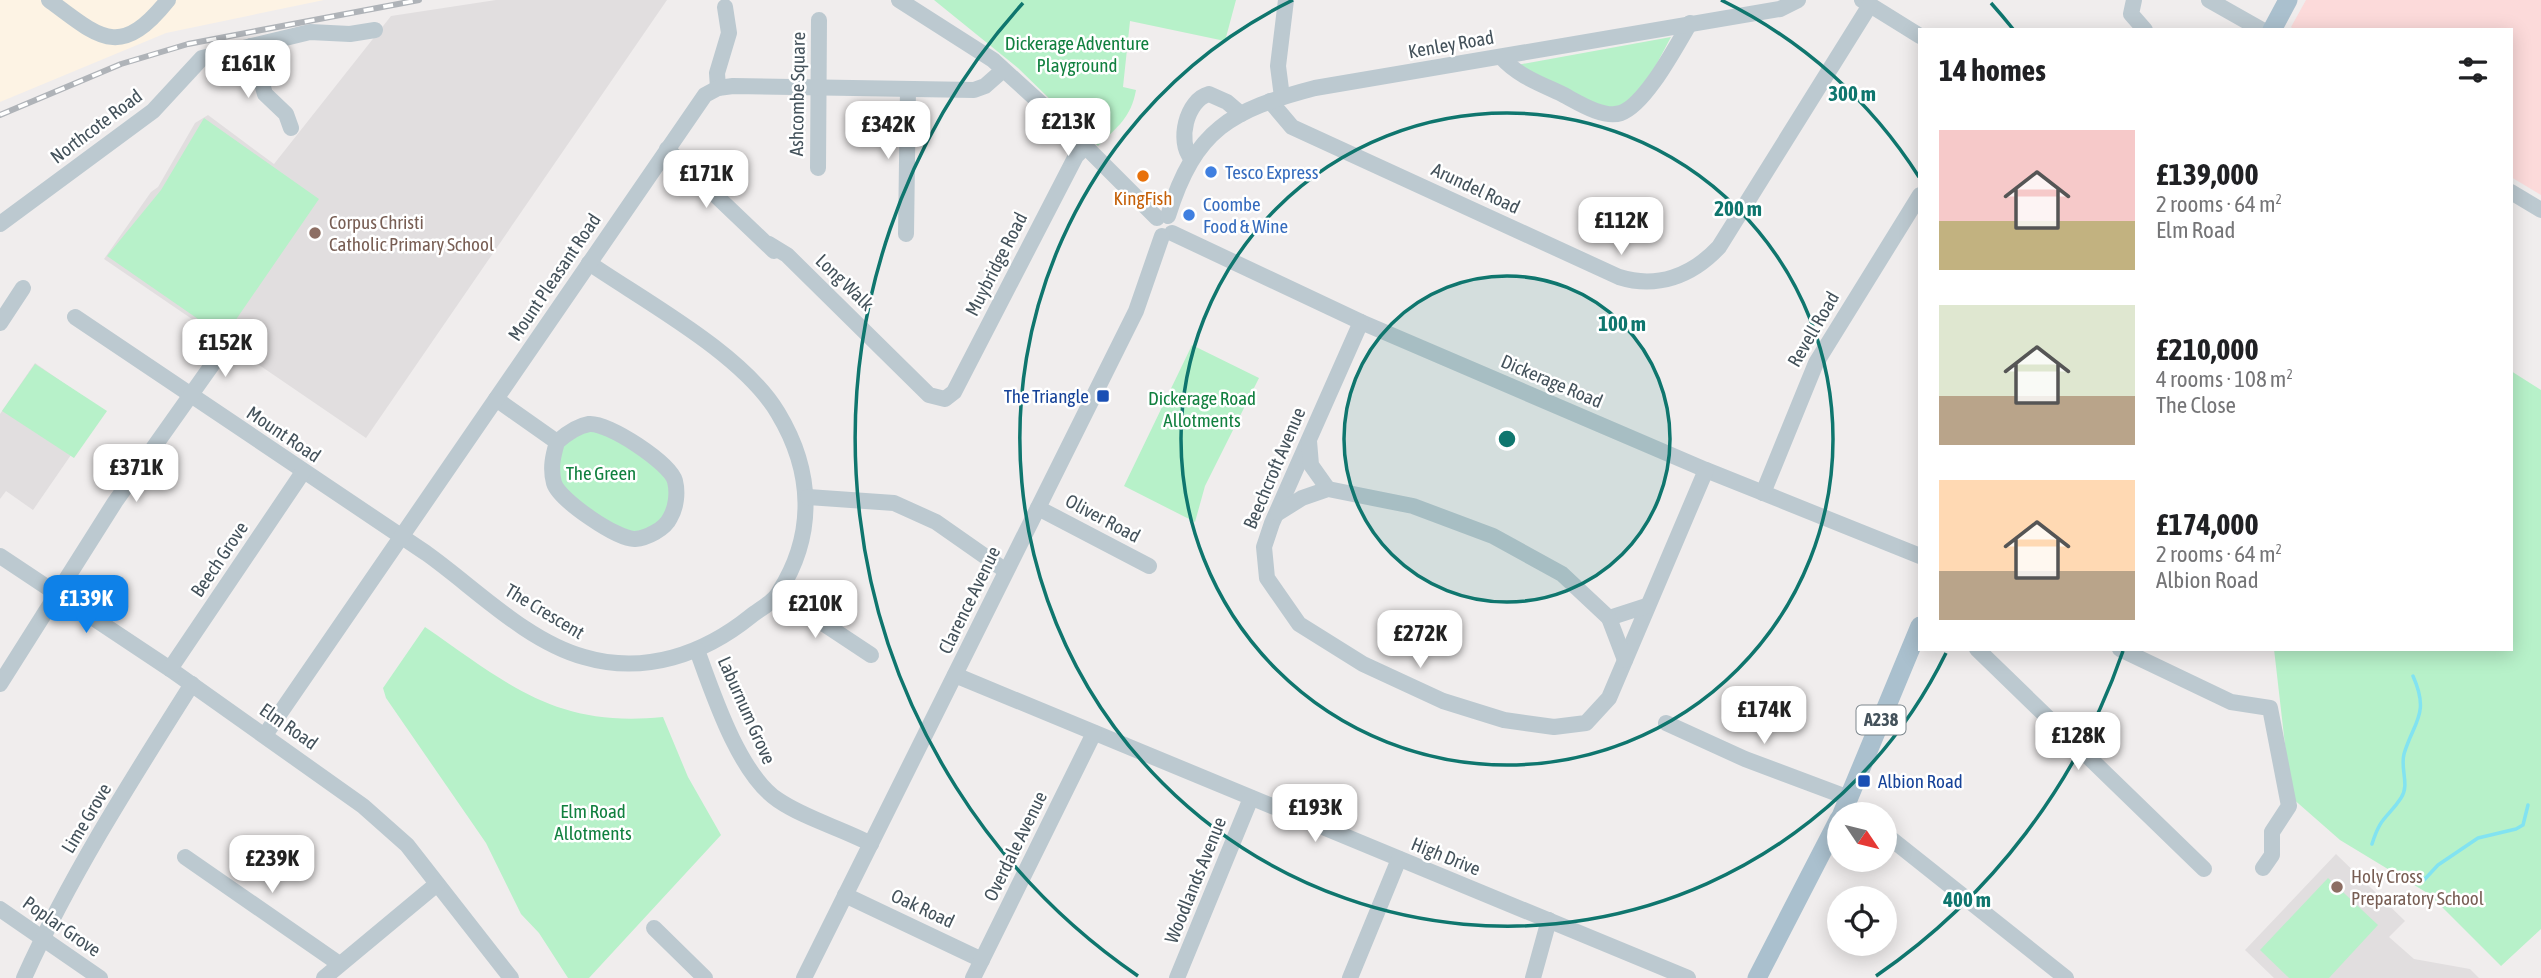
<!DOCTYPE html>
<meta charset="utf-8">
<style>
:root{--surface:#fff;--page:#f6f6f6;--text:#202124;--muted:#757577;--accent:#0e81e8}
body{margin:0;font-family:"Asap Condensed",sans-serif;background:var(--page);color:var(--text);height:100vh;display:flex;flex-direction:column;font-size:26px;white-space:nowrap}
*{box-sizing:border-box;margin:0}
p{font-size:23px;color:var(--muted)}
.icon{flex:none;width:38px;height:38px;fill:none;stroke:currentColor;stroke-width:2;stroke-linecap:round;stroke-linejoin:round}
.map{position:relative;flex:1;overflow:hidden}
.drawer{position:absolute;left:1918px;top:28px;width:595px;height:623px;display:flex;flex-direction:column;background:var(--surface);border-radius:0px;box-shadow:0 4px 18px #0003}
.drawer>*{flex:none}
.needle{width:46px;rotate:125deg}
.tools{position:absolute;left:1827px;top:802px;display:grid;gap:14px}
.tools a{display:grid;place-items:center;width:70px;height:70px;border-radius:50%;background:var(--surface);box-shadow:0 4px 18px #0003;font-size:35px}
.price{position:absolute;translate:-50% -60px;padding:0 16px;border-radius:14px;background:#fff;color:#222;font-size:23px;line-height:46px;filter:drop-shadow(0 2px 4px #0008)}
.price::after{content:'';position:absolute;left:50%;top:42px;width:21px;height:16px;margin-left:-10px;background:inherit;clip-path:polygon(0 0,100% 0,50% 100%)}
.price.selected{background:var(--accent);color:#fff}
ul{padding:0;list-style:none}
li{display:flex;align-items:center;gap:21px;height:175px;padding:0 21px}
li span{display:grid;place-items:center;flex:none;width:196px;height:140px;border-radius:0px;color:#555}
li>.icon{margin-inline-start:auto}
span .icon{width:84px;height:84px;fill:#fffc;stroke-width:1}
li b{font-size:30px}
h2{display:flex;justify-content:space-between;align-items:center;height:84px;padding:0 21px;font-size:30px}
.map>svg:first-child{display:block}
</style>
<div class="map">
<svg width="2541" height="978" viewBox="0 0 2541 978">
<rect width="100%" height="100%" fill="#f0eded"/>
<path fill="#fdf3e4" d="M 0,0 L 324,0 L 166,33 L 0,102 Z"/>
<g fill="#e1dedf">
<path d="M 496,0 L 667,0 L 366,438 L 104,259 L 151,192 L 158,187 L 195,123 L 208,115 L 274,164 L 391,16 Z"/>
<path d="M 35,363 L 102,410 L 33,510 L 6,491 L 0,499 L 0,414 Z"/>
<path d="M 2336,854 L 2405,921 L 2389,937 L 2414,959 L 2470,969 L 2479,978 L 2274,978 L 2245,950 Z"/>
</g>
<path fill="#fcdada" d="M 2306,0 L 2541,0 L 2541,195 L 2511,177 L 2511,30 L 2295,30 L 2291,27 Z"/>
<g fill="#b7f1c9">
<path d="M 934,0 L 1236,0 L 1225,41 L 1130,21 L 1123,87 L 1136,90 C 1131,118 1117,127 1098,146 L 1018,68 Z"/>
<path d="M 1671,37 L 1646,84 L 1619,109 L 1601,107 L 1517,65 Z"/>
<path d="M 204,118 L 319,199 L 224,337 L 107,256 L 161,190 Z"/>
<path d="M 1192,345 L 1259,378 L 1205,486 L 1195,522 L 1124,486 Z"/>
<path d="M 35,364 L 107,411 L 74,458 L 2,411 Z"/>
<path d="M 2511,371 L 2541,390 L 2541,929 L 2501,966 L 2429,894 L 2340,840 L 2291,797 L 2274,649 L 2511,649 Z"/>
<path d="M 614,430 L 675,480 L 670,520 L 633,539 L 555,486 L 557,442 L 569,431 Z"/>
<path d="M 425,627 C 508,684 555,728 663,717 L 688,777 L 721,835 L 589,978 L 568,978 L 539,933 L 521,914 L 486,843 L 386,698 L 383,688 Z"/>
<path d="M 2328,878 L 2378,925 L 2329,978 L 2289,978 L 2260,950 Z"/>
</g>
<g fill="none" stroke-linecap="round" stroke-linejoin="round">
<g stroke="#82e3f1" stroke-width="3.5">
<path d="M 2372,844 C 2381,815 2388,818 2401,798 C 2410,785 2400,769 2404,754 C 2414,721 2430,714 2413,676"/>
<path d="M 2424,880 L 2438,865 L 2478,838 L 2516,829 L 2523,825 L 2528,805"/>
</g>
<g stroke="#bcc9d0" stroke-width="16">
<path d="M 49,0 C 100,38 120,60 168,0"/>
<path d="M 899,0 L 993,60 L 1060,121 L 1157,218"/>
<path d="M 1862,0 L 1920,36"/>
<path d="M 2134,0 L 2131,14 L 2145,30"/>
<path d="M 2209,0 L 2262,30"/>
<path d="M 251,46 L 265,94 L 286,114 L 291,128"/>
<path d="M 1501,57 C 1517,75 1538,83 1560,93 C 1576,101 1602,119 1621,113 C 1646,104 1676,46 1690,23"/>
<path d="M 718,88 L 717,73 L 729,33 L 725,7"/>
<path d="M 1282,97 L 1278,66 L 1286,0"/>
<path d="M 1270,101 L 1292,127 L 1619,277 C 1657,289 1692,276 1719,247 L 1870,5"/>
<path d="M 667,149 L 774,251"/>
<path d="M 1191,158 C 1177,142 1186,100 1209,94 L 1227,102 L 1241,114"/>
<path d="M 818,168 L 819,20"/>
<path d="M 2511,192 L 2541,210"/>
<path d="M 1168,216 C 1195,129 1231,110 1315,88 L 1780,9 L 1798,0"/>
<path d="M 0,224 L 153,111 L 202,58 L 310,32 L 350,34 L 375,30"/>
<path d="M 1172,233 L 1361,322 L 1706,470 L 1920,556"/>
<path d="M 906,234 L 908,89"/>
<path d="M 769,244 L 787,255 L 929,395 L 945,399 L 954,392 L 1076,156 L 1084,148"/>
<path d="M 75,317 L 426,553 C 474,587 526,641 584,657 C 645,675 704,654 751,616 C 760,609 774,602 779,592 C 816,534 813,471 778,413 C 743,354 646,302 589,263"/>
<path d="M 1361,322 L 1272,523 L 1264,547 L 1267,578 L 1299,624 L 1363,664 L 1443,701 L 1504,720 L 1554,727 L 1586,723 L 1609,698 L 1706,470"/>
<path d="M 0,323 L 23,288"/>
<path d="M 496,399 L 557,442 C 566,434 577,426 589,424 C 608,422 670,463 675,481 C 678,493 676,508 670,518 C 665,529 647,538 635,539 C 618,540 559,500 554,483 C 550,468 553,456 557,442"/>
<path d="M 1309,441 L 1311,465 L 1328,489"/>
<path d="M 1763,493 L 1816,363 L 1920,195"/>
<path d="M 808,497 L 894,503 L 936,522 L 1006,571"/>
<path d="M 1038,508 L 1149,566"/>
<path d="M 1278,513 L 1302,498 L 1328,489 L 1413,506 L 1493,536 L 1562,574 L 1609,618 L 1646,606"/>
<path d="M 0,556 L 170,669 L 363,806 L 407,845 L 511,978"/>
<path d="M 779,594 L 871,655"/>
<path d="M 1609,618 L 1625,660"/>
<path d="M 1977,649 L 2204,869"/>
<path d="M 2120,649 L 2231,702 L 2270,708 L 2289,806 L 2272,832 L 2272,855 L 2263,868"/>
<path d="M 697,650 C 713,694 739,774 778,800 C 806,819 841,828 871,844"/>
<path d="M 170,669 L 303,472"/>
<path d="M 955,675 L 1688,978"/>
<path d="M 0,684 L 115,502 L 229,341"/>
<path d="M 1666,723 L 1745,759 L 1849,798"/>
<path d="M 265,735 L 705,95 L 718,88 L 733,86 L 974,90 L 985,86 L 1002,71"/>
<path d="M 1845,806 L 1857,814"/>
<path d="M 1885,834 L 2066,978"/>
<path d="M 185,857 L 338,963"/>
<path d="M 845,895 L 982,960"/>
<path d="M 0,909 L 100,978"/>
<path d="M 654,928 L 705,978"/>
<path d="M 24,978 C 70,876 132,779 192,684"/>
<path d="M 324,978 L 437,884"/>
<path d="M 804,978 L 1136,311 L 1162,236"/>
<path d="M 973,978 L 1094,733"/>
<path d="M 1177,978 L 1251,798"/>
<path d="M 1350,978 L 1399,859"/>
<path d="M 1533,978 L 1549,920"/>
</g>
<g stroke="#aac0ce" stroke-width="19">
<path d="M 2272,30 L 2288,0"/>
<path d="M 1842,814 L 1920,626"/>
<path d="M 1757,978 L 1839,819"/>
</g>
<g stroke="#afb3b8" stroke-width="6">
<path id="rail" d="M 0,115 L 121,64 L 188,44 L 419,0"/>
</g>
<use href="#rail" stroke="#fff" stroke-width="3.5" stroke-dasharray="10" stroke-linecap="butt"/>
</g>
<circle cx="1507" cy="439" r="163" fill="#0f766e" fill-opacity=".12"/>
<g fill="none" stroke="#0f766e" stroke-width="3.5">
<circle cx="1507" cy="439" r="163"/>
<circle cx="1507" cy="439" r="326"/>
<path d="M1946 653A488 488 0 1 1 1293 0M1721 0A488 488 0 0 1 1919 177"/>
<path d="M2123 651A651 651 0 0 1 1876 976M1138 976A651 651 0 0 1 1023 3M1991 3A651 651 0 0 1 2013 29"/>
</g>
<g fill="#3f7fe0" stroke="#fff" stroke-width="2.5">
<circle cx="1211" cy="172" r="7"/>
<circle cx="1189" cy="215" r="7"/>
</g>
<circle fill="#e8710a" stroke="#fff" stroke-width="2.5" cx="1143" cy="176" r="7"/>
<g fill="#8d6e63" stroke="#fff" stroke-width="2.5">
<circle cx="315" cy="233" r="7"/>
<circle cx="2337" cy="887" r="7"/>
</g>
<g fill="#1a4fb4" stroke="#fff" stroke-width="2.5">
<rect x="1096" y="389" width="14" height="14" rx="3.5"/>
<rect x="1857" y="774" width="14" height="14" rx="3.5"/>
</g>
<g text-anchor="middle" stroke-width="5" stroke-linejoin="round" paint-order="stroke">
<rect fill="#fff" stroke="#7c868c" stroke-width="2" x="1856.5" y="705.5" width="49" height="29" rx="5"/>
<g font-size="18" font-weight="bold" fill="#44525b">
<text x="1881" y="726">A238</text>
</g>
<g font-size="19" fill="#11803f" stroke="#fff">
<text x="1077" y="50">Dickerage Adventure<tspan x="1077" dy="22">Playground</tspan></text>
<text x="1202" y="405">Dickerage Road<tspan x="1202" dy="22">Allotments</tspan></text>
<text x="601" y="480">The Green</text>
<text x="593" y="818">Elm Road<tspan x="593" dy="22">Allotments</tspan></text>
</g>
<g font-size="19" fill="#44525b" stroke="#fff">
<text transform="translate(1451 44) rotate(-10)" y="7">Kenley Road</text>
<text transform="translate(797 94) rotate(-89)" y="7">Ashcombe Square</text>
<text transform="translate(96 126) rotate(-37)" y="7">Northcote Road</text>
<text transform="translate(1476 188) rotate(25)" y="7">Arundel Road</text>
<text transform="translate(996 264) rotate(-63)" y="7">Muybridge Road</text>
<text transform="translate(554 277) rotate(-56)" y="7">Mount Pleasant Road</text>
<text transform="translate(845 282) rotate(44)" y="7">Long Walk</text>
<text transform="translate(1813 329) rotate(-60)" y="7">Revell Road</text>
<text transform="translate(1552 381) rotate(23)" y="7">Dickerage Road</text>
<text transform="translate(284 434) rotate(34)" y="7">Mount Road</text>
<text transform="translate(1274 468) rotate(-67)" y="7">Beechcroft Avenue</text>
<text transform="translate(1103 518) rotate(28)" y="7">Oliver Road</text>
<text transform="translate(219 559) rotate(-56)" y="7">Beech Grove</text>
<text transform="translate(969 600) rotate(-64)" y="7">Clarence Avenue</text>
<text transform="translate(545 611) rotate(31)" y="7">The Crescent</text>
<text transform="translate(747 710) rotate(66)" y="7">Laburnum Grove</text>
<text transform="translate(289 726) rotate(35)" y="7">Elm Road</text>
<text transform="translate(86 818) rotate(-59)" y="7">Lime Grove</text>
<text transform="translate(1015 846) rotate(-64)" y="7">Overdale Avenue</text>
<text transform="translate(1446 856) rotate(22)" y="7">High Drive</text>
<text transform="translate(1195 880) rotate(-68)" y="7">Woodlands Avenue</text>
<text transform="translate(923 908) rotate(25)" y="7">Oak Road</text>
<text transform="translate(62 926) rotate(35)" y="7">Poplar Grove</text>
</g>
<g font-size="19" fill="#366cbe" stroke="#fff" text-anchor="start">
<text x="1225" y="179">Tesco Express</text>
<text x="1203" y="211">Coombe<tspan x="1203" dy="22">Food &amp; Wine</tspan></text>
</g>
<g font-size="19" fill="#c56008" stroke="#fff">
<text x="1143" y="205">KingFish</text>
</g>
<g font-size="19" fill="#785e54" stroke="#fff" text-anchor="start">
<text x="329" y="229">Corpus Christi<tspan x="329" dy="22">Catholic Primary School</tspan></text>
<text x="2351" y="883">Holy Cross<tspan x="2351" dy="22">Preparatory School</tspan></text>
</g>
<g font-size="19" fill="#164399" stroke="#fff" text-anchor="end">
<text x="1089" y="403">The Triangle</text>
<text x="1878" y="788" text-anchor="start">Albion Road</text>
</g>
</g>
<circle cx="1507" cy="439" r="10" fill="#0f766e" stroke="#fff" stroke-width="3.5"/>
<g font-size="21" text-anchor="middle" font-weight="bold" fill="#0f766e" stroke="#fff" stroke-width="5" stroke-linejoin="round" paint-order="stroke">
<text x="1852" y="101">300 m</text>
<text x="1738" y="216">200 m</text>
<text x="1622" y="331">100 m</text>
<text x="1967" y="907">400 m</text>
</g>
</svg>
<div class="tools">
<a><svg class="needle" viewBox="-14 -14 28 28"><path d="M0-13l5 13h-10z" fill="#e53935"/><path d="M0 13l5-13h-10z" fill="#757577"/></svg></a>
<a><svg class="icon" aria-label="locate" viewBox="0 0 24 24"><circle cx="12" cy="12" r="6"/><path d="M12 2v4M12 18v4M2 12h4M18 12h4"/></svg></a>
</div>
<b class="price" style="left:248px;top:100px">£161K</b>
<b class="price" style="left:1068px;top:158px">£213K</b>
<b class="price" style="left:888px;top:161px">£342K</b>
<b class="price" style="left:706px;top:210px">£171K</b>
<b class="price" style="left:1621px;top:257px">£112K</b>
<b class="price" style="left:225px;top:379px">£152K</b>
<b class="price" style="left:136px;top:504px">£371K</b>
<b class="price selected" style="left:86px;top:635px">£139K</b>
<b class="price" style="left:815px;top:640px">£210K</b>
<b class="price" style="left:1420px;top:670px">£272K</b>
<b class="price" style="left:1764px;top:746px">£174K</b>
<b class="price" style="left:2078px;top:772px">£128K</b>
<b class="price" style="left:1315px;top:844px">£193K</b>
<b class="price" style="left:272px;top:895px">£239K</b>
<section class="drawer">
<h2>14 homes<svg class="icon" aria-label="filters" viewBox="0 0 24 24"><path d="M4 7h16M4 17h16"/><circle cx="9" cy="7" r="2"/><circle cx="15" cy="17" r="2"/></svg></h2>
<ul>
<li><span style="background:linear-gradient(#f6c9c9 65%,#c2b280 0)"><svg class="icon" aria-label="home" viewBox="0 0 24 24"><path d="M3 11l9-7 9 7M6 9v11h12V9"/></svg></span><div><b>£139,000</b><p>2 rooms · 64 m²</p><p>Elm Road</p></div></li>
<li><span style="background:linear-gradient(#dfe7d0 65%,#b9a48a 0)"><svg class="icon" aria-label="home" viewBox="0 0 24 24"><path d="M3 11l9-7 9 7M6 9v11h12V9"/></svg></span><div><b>£210,000</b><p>4 rooms · 108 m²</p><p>The Close</p></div></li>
<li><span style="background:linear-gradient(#ffd9b3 65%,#b9a48a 0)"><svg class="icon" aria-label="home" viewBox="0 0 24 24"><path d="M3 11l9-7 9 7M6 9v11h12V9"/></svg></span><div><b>£174,000</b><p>2 rooms · 64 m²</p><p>Albion Road</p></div></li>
</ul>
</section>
</div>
